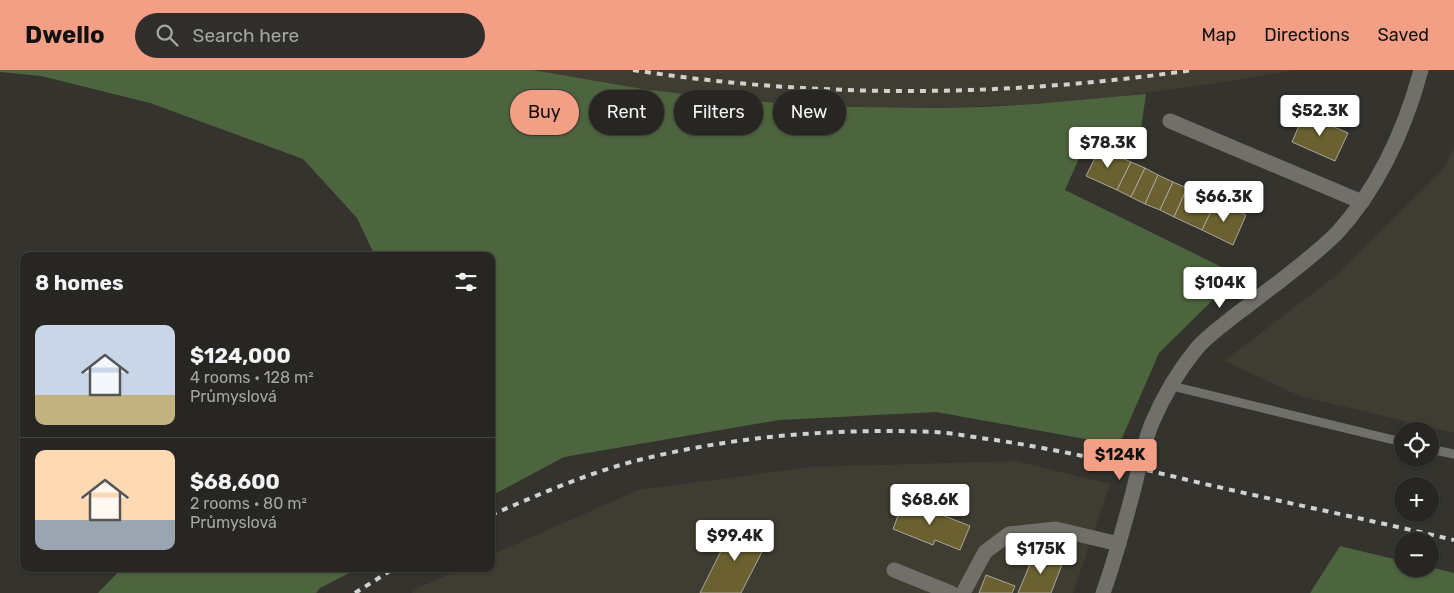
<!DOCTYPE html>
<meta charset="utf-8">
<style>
:root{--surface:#272622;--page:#2f2e2a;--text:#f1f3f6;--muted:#a4a5a5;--line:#434340;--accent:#f39f85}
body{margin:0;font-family:Rubik,sans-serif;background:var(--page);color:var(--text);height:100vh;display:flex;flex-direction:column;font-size:19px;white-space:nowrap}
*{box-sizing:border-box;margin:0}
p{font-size:16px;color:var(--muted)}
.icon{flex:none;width:28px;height:28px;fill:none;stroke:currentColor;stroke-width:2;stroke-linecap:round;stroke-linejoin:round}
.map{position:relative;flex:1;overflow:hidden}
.side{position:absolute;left:20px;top:182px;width:475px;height:320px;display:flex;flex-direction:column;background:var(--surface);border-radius:10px;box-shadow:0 1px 4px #0004,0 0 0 1px var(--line)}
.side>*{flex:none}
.guide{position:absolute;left:510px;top:20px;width:475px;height:45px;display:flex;gap:10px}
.tools{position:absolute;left:1394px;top:352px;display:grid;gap:10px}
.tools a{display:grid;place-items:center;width:45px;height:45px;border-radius:50%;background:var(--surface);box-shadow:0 1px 4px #0004,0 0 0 1px var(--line);font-size:25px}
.price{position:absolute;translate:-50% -42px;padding:0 11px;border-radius:5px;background:#fff;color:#222;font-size:16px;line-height:32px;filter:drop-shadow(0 1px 2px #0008)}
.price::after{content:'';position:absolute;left:50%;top:30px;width:15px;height:11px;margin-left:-8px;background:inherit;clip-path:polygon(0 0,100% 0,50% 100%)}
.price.on{background:var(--accent);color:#111}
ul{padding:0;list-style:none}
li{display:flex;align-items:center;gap:15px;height:125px;padding:0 15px}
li+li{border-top:1px solid var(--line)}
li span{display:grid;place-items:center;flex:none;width:140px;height:100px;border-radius:10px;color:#555}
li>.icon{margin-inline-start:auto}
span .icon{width:60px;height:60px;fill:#fffc;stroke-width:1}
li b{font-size:21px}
h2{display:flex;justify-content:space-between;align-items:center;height:60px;padding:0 15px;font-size:21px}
.pill{padding:0 18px;border-radius:22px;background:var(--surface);box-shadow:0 1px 4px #0004,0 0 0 1px var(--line);font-size:18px;line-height:45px}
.pill.on{background:var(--accent);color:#111}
header{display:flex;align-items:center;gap:30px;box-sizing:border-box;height:70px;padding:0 25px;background:var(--accent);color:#111}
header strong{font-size:24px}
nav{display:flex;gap:28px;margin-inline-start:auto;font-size:18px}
.search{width:350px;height:45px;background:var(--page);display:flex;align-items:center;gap:12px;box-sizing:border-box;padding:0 18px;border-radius:28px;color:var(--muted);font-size:19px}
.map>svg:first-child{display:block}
</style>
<header>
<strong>Dwello</strong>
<div class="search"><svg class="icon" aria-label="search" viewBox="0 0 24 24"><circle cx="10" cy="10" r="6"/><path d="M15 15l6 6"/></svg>Search here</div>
<nav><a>Map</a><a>Directions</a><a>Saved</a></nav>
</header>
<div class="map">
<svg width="1454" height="523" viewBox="0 0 1454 523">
<rect width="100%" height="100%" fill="#34332e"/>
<g fill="#3f3c31">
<path d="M 533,0 L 1296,0 L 1216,13 L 1117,27 L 1035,34 L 936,38 L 857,37 L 803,35 L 725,29 L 643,19 Z"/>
<path d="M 1454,78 L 1454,363 L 1300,326 L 1224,291 L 1334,207 L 1442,101 Z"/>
<path d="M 1016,391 L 1110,414 L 1073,523 L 411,523 L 417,518 L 461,499 L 491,499 L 491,485 L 638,420 L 811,397 Z"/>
</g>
<g fill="#4d653e">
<path d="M 0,0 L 533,0 L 643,19 L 725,29 L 803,35 L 857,37 L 936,38 L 983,37 L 1035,34 L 1146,24 L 1139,72 L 1093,57 L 1065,120 L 1238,205 L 1159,283 L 1119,375 L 936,342 L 779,350 L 564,387 L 491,426 L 491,186 L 375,186 L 357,148 L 303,89 L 150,33 L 41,6 L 0,2 Z"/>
<path d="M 1340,476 L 1402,491 L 1402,499 L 1430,499 L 1430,497 L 1454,503 L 1454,523 L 1310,523 Z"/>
<path d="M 121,499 L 357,499 L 320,518 L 316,523 L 98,523 Z"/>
</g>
<g fill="#6b6130" stroke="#a8a7a1">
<path d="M 1304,44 L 1348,63 L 1335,91 L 1292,72 Z"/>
<path d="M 1100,78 L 1131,92 L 1117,120 L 1086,106 Z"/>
<path d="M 1131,92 L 1145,98 L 1131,127 L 1117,120 Z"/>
<path d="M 1145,98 L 1158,105 L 1145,134 L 1131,127 Z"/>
<path d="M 1158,105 L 1173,112 L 1160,140 L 1145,134 Z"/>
<path d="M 1173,112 L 1187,118 L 1174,147 L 1160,140 Z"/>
<path d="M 1187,118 L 1216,131 L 1202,160 L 1174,147 Z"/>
<path d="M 1216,131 L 1246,145 L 1233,175 L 1202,160 Z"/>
<path d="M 904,430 L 970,456 L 960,480 L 935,470 L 933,475 L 893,459 Z"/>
<path d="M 735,453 L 768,470 L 741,523 L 700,523 Z"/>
<path d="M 1035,482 L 1063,492 L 1051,523 L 1018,523 Z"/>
<path d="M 986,505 L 1015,516 L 1012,523 L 979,523 Z"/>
</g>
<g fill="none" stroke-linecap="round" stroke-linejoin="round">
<g stroke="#706f69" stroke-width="9">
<path d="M 1172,316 L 1402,372"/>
<path d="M 1430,379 L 1454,384"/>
</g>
<g stroke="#706f69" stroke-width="15">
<path d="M 1170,51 L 1362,132"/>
<path d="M 894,500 L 951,523"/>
<path d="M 963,523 L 985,482 L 1009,464 L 1056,459 L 1119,474"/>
<path d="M 1103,523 C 1115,490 1124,456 1133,422 C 1139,399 1143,375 1152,353 C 1163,327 1179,300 1197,278 C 1207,266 1222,256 1234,246 C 1249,235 1264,223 1279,212 C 1299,196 1319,181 1337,163 C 1379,117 1405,59 1421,0"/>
</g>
<g stroke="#d1d1cd" stroke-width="4" stroke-dasharray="6 6" stroke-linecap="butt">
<path d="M 633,0 C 819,29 1007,27 1193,0"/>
<path d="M 491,445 C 538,425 585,404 635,391 C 733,366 834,358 935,362 C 953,363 971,367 989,369 C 1056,379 1122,394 1188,410 C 1277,431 1366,449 1454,470"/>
<path d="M 355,523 L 393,499"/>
</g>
</g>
</svg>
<div class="tools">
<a><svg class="icon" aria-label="locate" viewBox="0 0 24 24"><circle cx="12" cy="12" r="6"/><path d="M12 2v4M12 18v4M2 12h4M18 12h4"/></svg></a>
<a>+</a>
<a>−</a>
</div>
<b class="price" style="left:1320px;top:67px">$52.3K</b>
<b class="price" style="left:1108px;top:99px">$78.3K</b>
<b class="price" style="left:1224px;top:153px">$66.3K</b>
<b class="price" style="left:1220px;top:239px">$104K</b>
<b class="price on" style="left:1120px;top:411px">$124K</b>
<b class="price" style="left:930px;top:456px">$68.6K</b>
<b class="price" style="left:735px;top:492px">$99.4K</b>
<b class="price" style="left:1041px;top:505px">$175K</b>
<div class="guide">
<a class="pill on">Buy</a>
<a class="pill">Rent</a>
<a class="pill">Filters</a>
<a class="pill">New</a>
</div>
<section class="side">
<h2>8 homes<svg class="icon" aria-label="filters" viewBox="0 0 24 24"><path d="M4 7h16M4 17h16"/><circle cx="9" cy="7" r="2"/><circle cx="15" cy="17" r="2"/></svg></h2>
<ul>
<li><span style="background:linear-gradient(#c9d6e8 70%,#c2b280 0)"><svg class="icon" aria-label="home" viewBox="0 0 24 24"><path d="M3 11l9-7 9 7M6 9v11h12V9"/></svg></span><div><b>$124,000</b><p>4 rooms · 128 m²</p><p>Průmyslová</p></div></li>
<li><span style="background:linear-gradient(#ffd9b3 70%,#9aa5b1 0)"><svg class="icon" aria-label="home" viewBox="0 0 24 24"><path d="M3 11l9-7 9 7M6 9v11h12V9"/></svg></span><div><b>$68,600</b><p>2 rooms · 80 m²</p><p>Průmyslová</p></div></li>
</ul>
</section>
</div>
